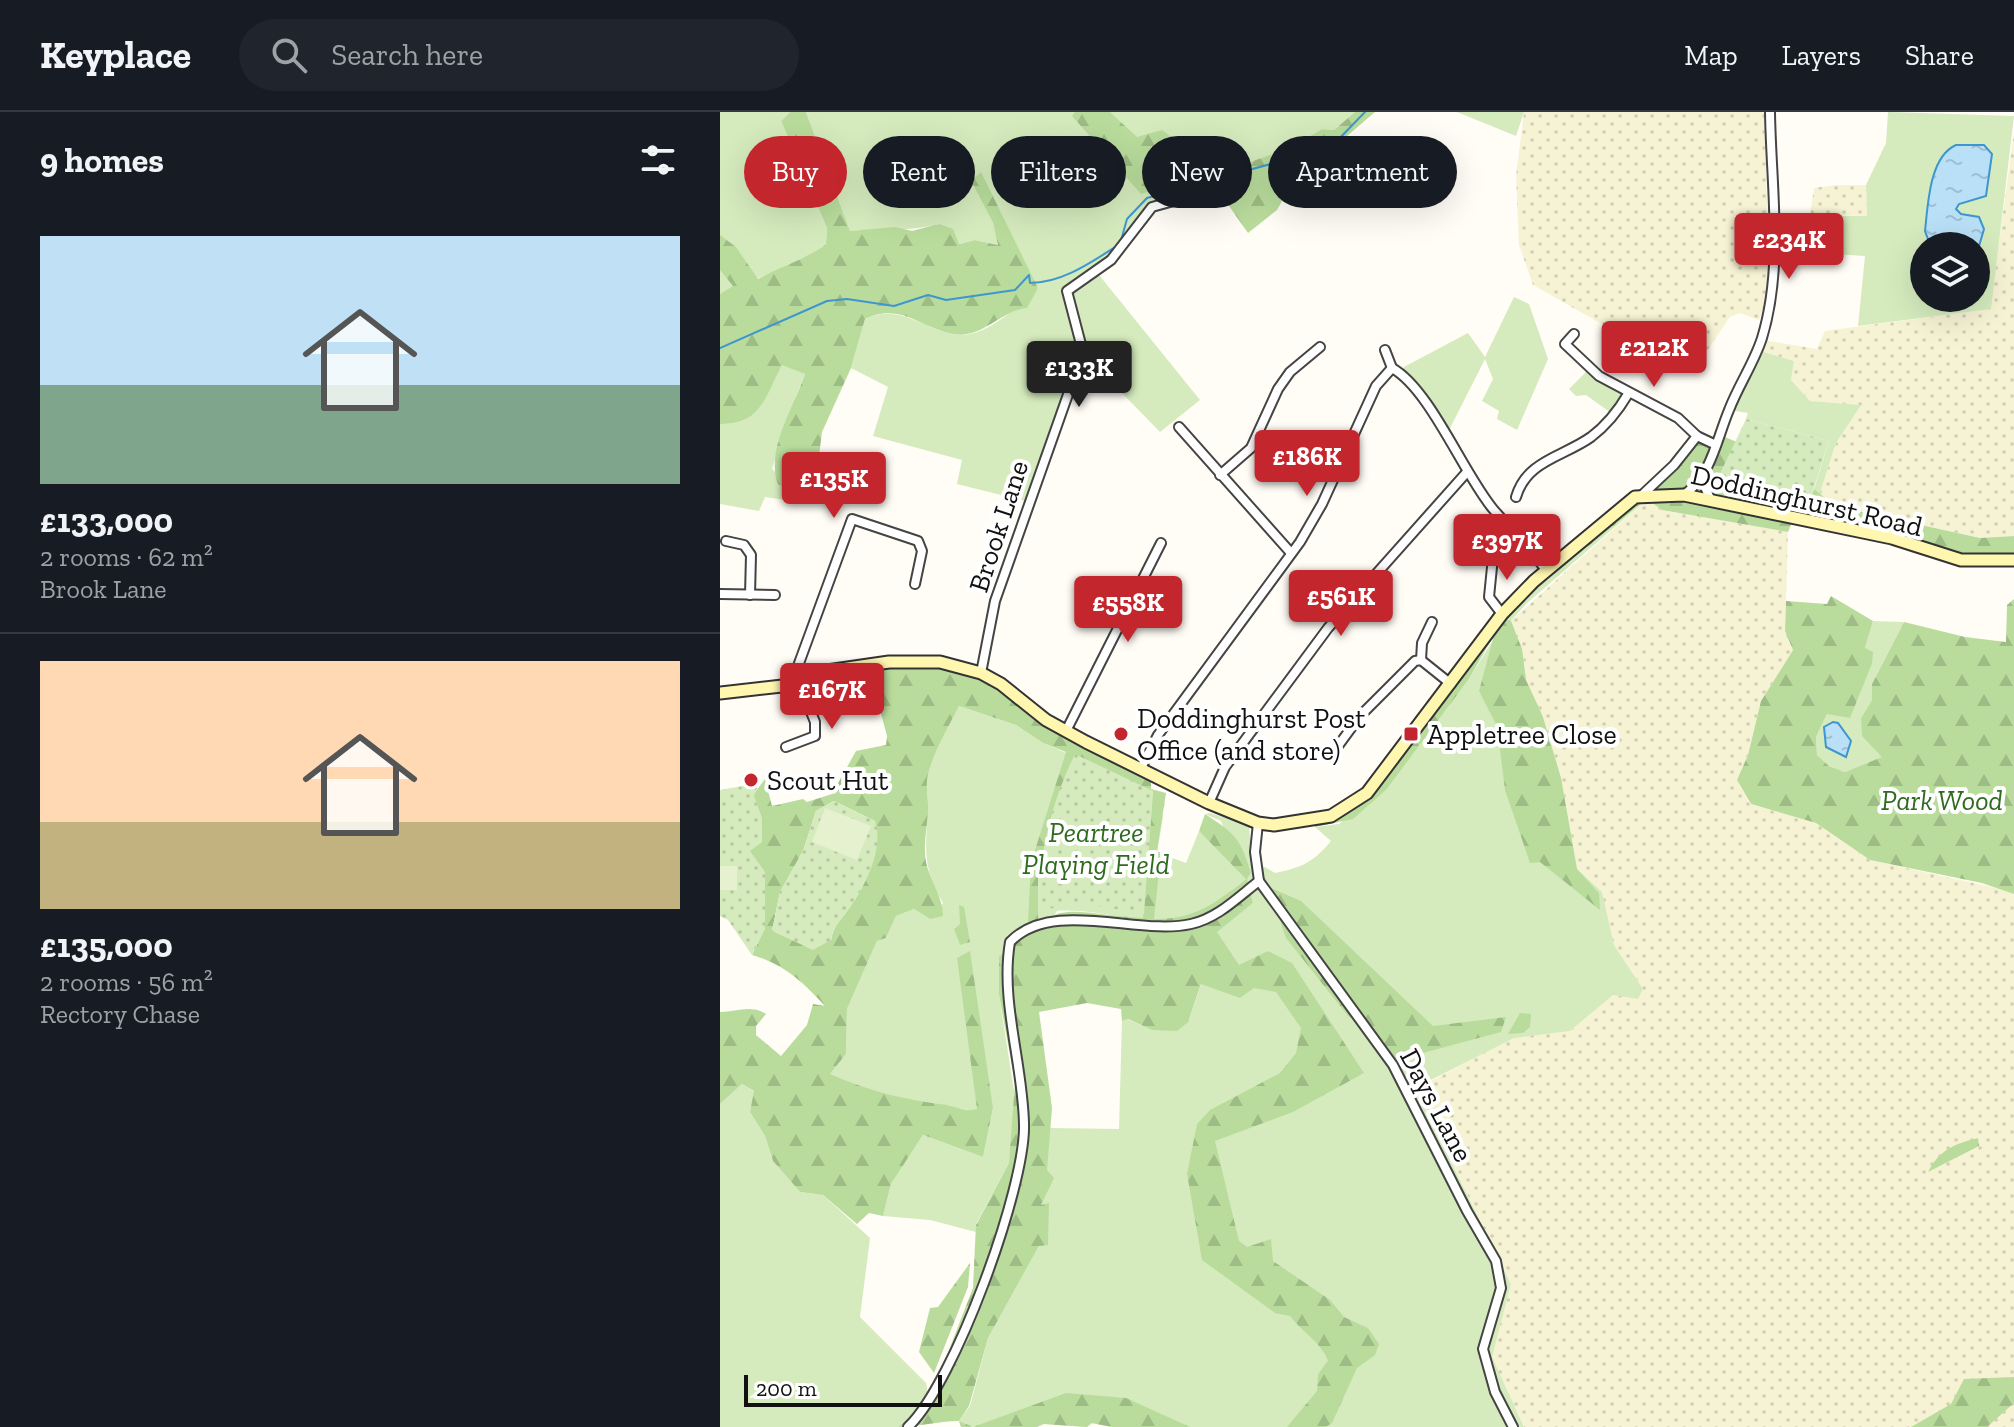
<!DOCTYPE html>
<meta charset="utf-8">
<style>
:root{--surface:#171b24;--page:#20242c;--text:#f1f3f6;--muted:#9ea1a6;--line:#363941;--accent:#c4262e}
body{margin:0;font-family:"Zilla Slab",serif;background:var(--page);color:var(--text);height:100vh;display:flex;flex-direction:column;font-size:30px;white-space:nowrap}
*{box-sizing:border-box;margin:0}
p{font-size:26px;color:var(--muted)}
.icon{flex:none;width:44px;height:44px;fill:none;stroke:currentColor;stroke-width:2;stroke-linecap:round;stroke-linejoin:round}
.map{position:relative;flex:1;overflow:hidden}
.sheet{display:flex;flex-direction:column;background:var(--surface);width:720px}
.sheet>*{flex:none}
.top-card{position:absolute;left:24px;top:24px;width:760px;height:72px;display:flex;gap:16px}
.fabs{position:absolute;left:1190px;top:120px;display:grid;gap:16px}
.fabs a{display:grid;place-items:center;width:80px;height:80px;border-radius:50%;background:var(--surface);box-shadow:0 8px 32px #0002;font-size:40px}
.scale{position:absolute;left:24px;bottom:20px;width:198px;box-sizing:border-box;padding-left:8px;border:4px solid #111;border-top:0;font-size:22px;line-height:28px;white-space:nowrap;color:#111;-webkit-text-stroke:6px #fff;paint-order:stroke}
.price{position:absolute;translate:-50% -68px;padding:0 18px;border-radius:8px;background:var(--accent);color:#fff;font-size:26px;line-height:52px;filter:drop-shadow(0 2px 4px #0008)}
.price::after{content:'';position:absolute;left:50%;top:48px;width:24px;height:18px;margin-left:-12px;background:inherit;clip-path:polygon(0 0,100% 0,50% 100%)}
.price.selected{background:#222;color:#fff}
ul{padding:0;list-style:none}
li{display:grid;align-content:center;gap:16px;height:424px;padding:0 40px}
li+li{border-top:2px solid var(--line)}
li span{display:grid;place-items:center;height:248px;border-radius:0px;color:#555}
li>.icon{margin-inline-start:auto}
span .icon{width:144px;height:144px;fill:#fffc;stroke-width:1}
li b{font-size:34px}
h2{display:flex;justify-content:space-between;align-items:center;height:96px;padding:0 40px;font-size:34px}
.tag{padding:0 28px;border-radius:36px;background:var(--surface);box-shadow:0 8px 32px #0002;font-size:28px;line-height:72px}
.tag.selected{background:var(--accent);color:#fff}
header{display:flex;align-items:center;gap:48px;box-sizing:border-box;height:112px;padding:0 40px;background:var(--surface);border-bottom:2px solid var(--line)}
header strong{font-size:38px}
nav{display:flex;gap:44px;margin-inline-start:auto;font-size:28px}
.search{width:560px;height:72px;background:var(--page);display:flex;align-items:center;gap:20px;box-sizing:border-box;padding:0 28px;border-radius:44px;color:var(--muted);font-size:30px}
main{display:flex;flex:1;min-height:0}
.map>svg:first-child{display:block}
</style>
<header>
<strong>Keyplace</strong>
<div class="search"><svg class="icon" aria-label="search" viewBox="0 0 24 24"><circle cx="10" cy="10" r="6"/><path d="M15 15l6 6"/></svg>Search here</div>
<nav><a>Map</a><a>Layers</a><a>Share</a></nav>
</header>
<main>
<section class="sheet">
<h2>9 homes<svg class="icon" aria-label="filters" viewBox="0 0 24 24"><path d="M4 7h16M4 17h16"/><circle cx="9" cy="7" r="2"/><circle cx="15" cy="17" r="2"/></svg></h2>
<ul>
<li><span style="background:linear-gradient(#bfe0f5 60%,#7fa58c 0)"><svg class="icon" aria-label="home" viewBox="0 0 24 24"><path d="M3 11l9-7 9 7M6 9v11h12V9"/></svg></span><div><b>£133,000</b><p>2 rooms · 62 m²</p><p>Brook Lane</p></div></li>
<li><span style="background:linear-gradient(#ffd9b3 65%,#c2b280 0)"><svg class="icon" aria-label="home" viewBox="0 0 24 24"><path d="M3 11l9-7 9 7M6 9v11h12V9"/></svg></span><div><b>£135,000</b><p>2 rooms · 56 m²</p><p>Rectory Chase</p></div></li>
</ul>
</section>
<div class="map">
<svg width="1294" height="1315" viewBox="0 0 1294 1315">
<defs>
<pattern id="farmland-dots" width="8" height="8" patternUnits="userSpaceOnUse" patternTransform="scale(2)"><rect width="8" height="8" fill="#f6f3d4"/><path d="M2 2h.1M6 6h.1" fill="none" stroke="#d2cfb5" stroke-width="1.8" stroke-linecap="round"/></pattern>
<pattern id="forest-firs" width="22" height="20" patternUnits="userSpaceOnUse" patternTransform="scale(2)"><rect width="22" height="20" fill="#b9dc9c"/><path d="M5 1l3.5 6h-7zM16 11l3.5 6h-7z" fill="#9ebc85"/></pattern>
<pattern id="park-dots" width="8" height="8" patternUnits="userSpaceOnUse" patternTransform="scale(2)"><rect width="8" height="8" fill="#d5ebbd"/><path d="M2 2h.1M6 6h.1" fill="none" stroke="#b6c8a1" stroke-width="1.8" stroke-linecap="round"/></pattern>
<pattern id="water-ripples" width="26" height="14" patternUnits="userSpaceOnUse" patternTransform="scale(2)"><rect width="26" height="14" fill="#b9e0f7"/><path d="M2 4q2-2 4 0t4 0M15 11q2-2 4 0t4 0" fill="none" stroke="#9ebfd3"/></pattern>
</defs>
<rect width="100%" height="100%" fill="#fffdf5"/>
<g fill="url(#farmland-dots)">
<path d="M 804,0 L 1044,0 L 1049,146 L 1045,191 L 1039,208 L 1020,201 L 1010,205 L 976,255 L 966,260 L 813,173 L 799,133 L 796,64 Z"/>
<path d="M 1294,20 L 1294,424 L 1260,426 L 1115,394 L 1099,384 L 1116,331 L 1140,293 L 1090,289 L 1071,268 L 1074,249 L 1037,238 L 1043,228 L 1097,237 L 1105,219 L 1270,197 Z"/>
<path d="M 1116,73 L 1146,73 L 1147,104 L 1090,103 L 1094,76 Z"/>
<path d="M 927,387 L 942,398 L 1068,420 L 1065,519 L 1073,538 L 1041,589 L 1028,643 L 1017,668 L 1030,692 L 1096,711 L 1150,748 L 1286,778 L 1294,783 L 1294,1315 L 804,1315 L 771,1245 L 791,1172 L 696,977 L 794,925 L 850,919 L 893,882 L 918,887 L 923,877 L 894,833 L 857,757 L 841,666 L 823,605 L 806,568 L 802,537 L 791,509 Z"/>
</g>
<g fill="#d5ebbd" fill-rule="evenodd">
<path d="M 0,0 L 70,0 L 61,9 L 107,116 L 106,132 L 86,146 L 0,182 Z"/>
<path d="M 86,0 L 635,0 L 614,18 L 602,17 L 571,35 L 514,56 L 508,75 L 491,86 L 486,80 L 432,95 L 403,136 L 375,158 L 480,288 L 440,320 L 363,241 L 309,390 L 237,372 L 242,348 L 153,324 L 168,275 L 131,256 L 145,207 C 179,191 201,216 233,222 C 264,229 297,194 318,176 L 260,63 L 251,69 L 273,111 L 279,133 L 255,128 L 238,132 L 219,112 C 190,120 161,116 130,119 Z"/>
<path d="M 737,0 L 804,0 L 796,24 Z"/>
<path d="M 1168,0 L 1294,4 L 1271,197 L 1138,214 L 1145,144 L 1112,142 L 1075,134 L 1071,104 L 1147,104 L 1146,73 L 1166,31 ZM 1204,134 L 1256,134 L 1256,186 L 1204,186 Z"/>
<path d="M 794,185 L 809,192 L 828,247 L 797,318 L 777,307 L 779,299 L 762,289 L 773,267 L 765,247 L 726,324 L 681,261 L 684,255 L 748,221 L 765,245 Z"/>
<path d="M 1037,238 L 1074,249 L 1071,268 L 1090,289 L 1141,293 L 1116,331 L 1099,384 L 1094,377 L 1109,329 L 1026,307 L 1028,301 L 1009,298 Z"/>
<path d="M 62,252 L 85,262 L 65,310 L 52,357 L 75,380 L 99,344 L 85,391 L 45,385 L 39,399 L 0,392 L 0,312 C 40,313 46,283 62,252 Z"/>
<path d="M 871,255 L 908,282 L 894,303 L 866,283 L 856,284 L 849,277 Z"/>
<path d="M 927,387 L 806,492 L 791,509 L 802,537 L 806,568 L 821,600 L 841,666 L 857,757 L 882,780 L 894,833 L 923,877 L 918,887 L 893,883 L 850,919 L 794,926 L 695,976 L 791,1172 L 772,1245 L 804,1315 L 389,1315 L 376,1309 L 367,1315 L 324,1312 L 241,1315 L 239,1309 L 250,1294 L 268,1226 L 319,1134 L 328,1092 L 320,1094 L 330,1016 L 399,1017 L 402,909 L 407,907 L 432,918 L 468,910 L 481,873 L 491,823 L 533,791 L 526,767 C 509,779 495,796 475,803 C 431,819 382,795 337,799 L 279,883 L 296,992 L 289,1051 L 256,1112 L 256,1120 L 210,1108 L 163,1104 L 171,1072 L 203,1023 L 263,1045 L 273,996 L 247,1000 L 229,993 L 210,993 L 140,975 L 109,963 L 126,942 L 127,897 L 157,829 L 166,826 L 176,804 L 194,797 L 210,807 L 223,791 C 203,758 205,737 208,701 C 209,688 205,675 208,663 C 214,639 228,615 239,594 L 296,613 L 323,631 L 431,677 L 443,705 L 437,740 L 466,751 L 479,719 L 519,757 L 501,709 L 485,702 L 490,701 L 529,713 L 532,756 L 545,755 L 555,761 C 581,756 594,750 611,729 L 595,715 L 619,712 L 667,677 L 749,567 L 786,507 L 829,466 Z"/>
<path d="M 1153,509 L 1184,510 L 1152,572 L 1152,588 L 1141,606 L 1163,645 L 1125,660 L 1109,654 L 1097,643 L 1096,625 L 1107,602 L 1130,605 L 1152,552 L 1145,536 Z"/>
<path d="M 22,972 L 35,980 L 30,1000 L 45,1024 L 53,1049 L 80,1080 L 103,1083 L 150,1126 L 140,1205 L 206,1271 L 209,1287 L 178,1315 L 0,1315 L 0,992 Z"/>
</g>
<g fill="url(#forest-firs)" fill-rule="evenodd">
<path d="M 70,0 L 86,0 L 130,119 L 175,115 L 192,119 L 219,112 L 233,117 L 239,132 L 255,128 L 278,133 L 273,111 L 251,69 L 261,60 L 318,176 L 307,196 C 282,198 261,228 233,222 C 200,216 181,190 145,207 L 131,256 L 102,320 L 99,344 L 75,380 L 58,372 C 45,339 74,294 85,262 L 62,253 C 46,283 41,313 0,312 L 0,182 L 13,174 L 0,158 L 0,123 L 16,135 L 38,167 C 61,154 85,148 106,132 L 107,116 L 61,9 Z"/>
<path d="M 355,0 L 390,0 L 417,25 L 442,18 L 468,38 L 462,55 L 445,65 L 441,76 L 421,82 L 352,4 Z"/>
<path d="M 635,0 L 655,0 L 613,36 L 591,43 L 601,62 L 575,92 L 562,89 L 557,98 L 528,121 L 502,84 L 514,56 L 571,35 L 602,17 L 614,18 Z"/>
<path d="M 1000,323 L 1017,330 L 998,366 L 1087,394 L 1094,377 L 1115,394 L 1260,426 L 1294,424 L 1294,448 L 1266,449 L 1073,407 L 1068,420 L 942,398 L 927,387 L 829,466 L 786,507 L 791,509 L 802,537 L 806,568 L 823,605 L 841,666 L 857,757 L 879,781 L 880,798 L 820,750 L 810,751 L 785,678 L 777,614 L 759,579 L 774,523 L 749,567 L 667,677 L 633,707 L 595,715 L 595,708 L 637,690 L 782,502 L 954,353 L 977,324 L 996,333 Z"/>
<path d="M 1111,484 L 1153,509 L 1145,536 L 1153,540 L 1152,552 L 1130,606 L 1107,602 L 1096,625 L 1097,643 L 1109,654 L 1125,660 L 1162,645 L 1142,624 L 1141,606 L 1152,588 L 1152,572 L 1184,510 L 1245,525 L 1286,530 L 1287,493 L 1294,487 L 1294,782 L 1262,771 L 1150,748 L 1096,711 L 1031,692 L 1017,668 L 1028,643 L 1041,589 L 1073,538 L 1065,519 L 1066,489 L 1107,492 Z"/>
<path d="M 220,550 L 261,561 L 294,585 L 431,668 L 431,677 L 446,681 L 437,739 L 441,741 L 434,807 C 474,808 496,791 526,767 L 479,719 L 485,702 C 515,722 520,725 531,761 L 527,767 L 533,791 L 497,820 L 519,853 L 548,839 L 572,851 L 644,961 L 573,1000 L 495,1029 L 519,1129 L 527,1135 L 551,1127 L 553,1149 L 610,1188 L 624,1205 L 648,1216 L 659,1232 L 655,1243 L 637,1256 L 612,1311 L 606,1315 L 567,1315 L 597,1279 L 598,1262 L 608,1249 C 602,1231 582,1220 570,1204 L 555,1201 L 482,1148 L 467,1062 L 477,1012 L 490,998 L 560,961 L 576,941 L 581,916 L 556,880 L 534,876 L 520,886 L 481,872 L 468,910 L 457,919 L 432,918 L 408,907 L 402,909 L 401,897 L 367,891 L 319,900 L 332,996 L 327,1058 L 334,1066 L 321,1093 L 329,1091 L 328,1133 L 319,1134 L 268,1226 L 249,1294 L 239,1309 L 253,1315 L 346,1281 L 406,1286 L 470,1315 L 392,1315 L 371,1311 L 367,1315 L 324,1312 L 317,1315 L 241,1315 L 239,1309 C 217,1309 200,1315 178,1315 L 210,1287 L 253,1176 L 256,1113 L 289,1051 L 295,970 L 279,883 L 279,845 C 342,782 345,802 423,806 L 433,679 L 318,758 L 318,807 L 308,810 L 311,751 L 346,640 L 323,631 L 296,613 L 239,594 C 228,616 214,639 208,663 C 205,675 209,688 208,700 C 207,718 203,732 206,750 C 210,769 223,785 223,804 L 210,807 L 194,797 L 176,804 L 166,826 L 157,829 L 127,897 L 126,942 L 110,962 C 148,979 186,988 227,993 C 239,995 244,1001 257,997 L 237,846 L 250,839 L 273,996 L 263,1045 L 203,1023 L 171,1072 L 163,1104 L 149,1101 L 137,1112 L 103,1083 L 80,1080 L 53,1049 L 45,1024 L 30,1000 L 34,979 L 22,972 L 0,992 L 0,900 C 16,900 31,892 46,902 L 36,914 L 36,923 L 61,944 L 87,913 L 93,892 L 105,894 C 83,870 64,852 32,843 L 45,816 L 30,739 L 42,707 L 33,683 L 45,667 L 52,694 L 83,687 L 87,690 L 112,682 L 136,639 L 166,633 L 167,624 L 148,553 ZM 114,689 L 155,709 C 158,741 149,768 130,795 C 121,808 114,812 111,828 L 52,819 L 60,780 L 83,739 L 96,699 Z"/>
<path d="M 549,775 L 581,789 L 713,914 L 786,905 L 781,920 L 673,949 L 657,925 L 628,904 L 566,826 Z"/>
<path d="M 239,793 L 244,795 L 250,830 L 240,833 L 234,817 L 240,812 Z"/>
<path d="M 800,901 L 811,902 L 810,915 L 803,921 L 788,922 Z"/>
<path d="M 1258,1026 L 1259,1034 L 1208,1060 C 1219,1038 1234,1032 1258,1026 Z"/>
<path d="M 250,1151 L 248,1175 L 214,1261 L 199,1240 L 210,1196 L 218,1195 Z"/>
<path d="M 1294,1265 L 1294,1291 L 1267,1315 L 1191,1315 L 1231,1292 L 1244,1267 Z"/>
</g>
<g fill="url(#park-dots)">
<path d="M 1026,307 L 1109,329 L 1088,394 L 998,366 Z"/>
<path d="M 355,642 L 433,679 L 424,802 C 386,795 355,788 318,800 C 319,744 330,693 355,642 Z"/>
<path d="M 39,671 L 34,684 L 42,707 L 42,730 L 30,739 L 45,760 L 45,816 L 32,843 L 8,808 L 0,804 L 0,678 Z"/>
<path d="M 114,689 L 155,709 C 164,737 146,772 130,795 C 122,808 114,812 111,828 L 93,838 L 52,819 L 60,780 L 83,739 L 96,699 Z"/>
</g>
<g fill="#e6f2cf">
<path d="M 105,696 L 151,714 L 137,748 L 92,730 Z"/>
<rect x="0" y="754" width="17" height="24"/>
</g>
<g fill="url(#water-ripples)" stroke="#3f96cf" stroke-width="2">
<path d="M 1236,33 L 1264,33 L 1272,42 L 1266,84 L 1239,92 L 1236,97 L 1241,102 L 1259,105 L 1264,117 L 1257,141 L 1256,134 L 1222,134 L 1208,127 L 1205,119 C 1208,93 1209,45 1236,33 Z"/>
<path d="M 1113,610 L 1118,611 L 1131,629 L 1126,645 L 1106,635 L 1104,615 Z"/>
</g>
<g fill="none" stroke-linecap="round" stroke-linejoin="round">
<path stroke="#3f96cf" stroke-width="2" d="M 0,236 L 107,189 L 127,187 L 174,194 L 208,183 L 226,188 L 295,178 L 309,163 L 310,171 C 343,171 373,149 400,132 L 407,107 L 427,86 L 558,50 L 607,25 L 613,33 L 645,0"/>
<g stroke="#444" stroke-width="12">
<g id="street">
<path d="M 854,222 L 845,232 L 879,264 L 958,306 L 977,324 L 996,333"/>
<path d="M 665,238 L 672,256"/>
<path d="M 459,315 L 571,441"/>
<path d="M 500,363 L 531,336 L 558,277 L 570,260 L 600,235"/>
<path d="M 982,368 L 991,389"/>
<path d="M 964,383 C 992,362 996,329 1009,298 C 1018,274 1034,251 1042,226 C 1064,154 1051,74 1050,0"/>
<path d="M 921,384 L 954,353 L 977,324"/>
<path d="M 796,385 C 807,348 843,345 871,325 C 887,313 898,299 908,282"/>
<path d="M 6,429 L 24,433 L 31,443 L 30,483"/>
<path d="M 773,445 L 769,485 L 782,502"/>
<path d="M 0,482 L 55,483"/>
<path d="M 701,548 L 702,531 L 712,510"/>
<path d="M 261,561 L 275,489 L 363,240 L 347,179 L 391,148 L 432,95 L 486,80"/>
<path d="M 71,573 L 132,407 L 198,429 L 202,439 L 195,472"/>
<path d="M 346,619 L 441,431"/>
<path d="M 66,635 L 95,624 L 95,610 L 79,570"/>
<path d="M 615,638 L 640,604 L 695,549 L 701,548 L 731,572"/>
<path d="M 420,658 L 438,623 L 580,430 L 602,392 L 656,274 L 672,256 C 710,277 743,361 773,397 C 791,418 810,436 826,458"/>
<path d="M 489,691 L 505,655 L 608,516 L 747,360"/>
<path d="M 538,711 L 535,740 L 539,769 L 673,953 L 747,1099 L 776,1149 L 781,1176 L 763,1237 L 775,1280 L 793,1315"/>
<path d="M 188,1315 C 234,1272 306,1075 304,1012 C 303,952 280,889 290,830 C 332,786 418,824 471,812 C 498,806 518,785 539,769"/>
</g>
</g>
<g stroke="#333" stroke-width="15">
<path id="secondary" d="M 0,581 L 71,573 L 107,559 L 169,550 L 220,550 L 261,561 L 281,572 L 326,608 L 366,630 L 489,691 L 538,711 L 554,713 L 611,704 L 647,681 L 782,502 L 814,469 L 915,385 L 964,383 L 1172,426 L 1241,448 L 1294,448"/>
</g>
<use href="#street" stroke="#fff" stroke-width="8"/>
<use href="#secondary" stroke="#fff6b0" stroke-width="11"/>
</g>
<g fill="#c4262e" stroke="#fff" stroke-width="3">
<circle cx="401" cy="622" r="8"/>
<rect x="683" y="614" width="16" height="16" rx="4"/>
<circle cx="31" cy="668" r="8"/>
</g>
<g text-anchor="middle" stroke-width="8" stroke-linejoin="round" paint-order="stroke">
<g font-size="28" fill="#111" stroke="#fff">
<text transform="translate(1087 388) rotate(13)" y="10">Doddinghurst Road</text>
<text transform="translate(278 414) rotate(-72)" y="10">Brook Lane</text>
<text transform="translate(717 993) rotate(62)" y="10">Days Lane</text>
</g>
<g font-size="28" fill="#111" stroke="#fff" text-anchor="start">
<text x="417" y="616">Doddinghurst Post<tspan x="417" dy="32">Office (and store)</tspan></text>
<text x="707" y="632">Appletree Close</text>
<text x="47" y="678">Scout Hut</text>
</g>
<g font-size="28" font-style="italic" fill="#2f6b1f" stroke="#fff">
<text x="1222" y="698">Park Wood</text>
<text x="376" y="730">Peartree<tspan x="376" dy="32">Playing Field</tspan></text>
</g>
</g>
</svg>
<div class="fabs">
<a><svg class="icon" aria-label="layers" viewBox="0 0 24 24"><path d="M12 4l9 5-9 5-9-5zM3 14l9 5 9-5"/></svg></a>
</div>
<div class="scale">200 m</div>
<b class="price" style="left:1069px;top:169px">£234K</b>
<b class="price" style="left:934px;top:277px">£212K</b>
<b class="price selected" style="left:359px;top:297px">£133K</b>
<b class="price" style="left:587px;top:386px">£186K</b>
<b class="price" style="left:114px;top:408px">£135K</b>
<b class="price" style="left:787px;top:470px">£397K</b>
<b class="price" style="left:621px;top:526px">£561K</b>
<b class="price" style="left:408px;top:532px">£558K</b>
<b class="price" style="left:112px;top:619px">£167K</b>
<div class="top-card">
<a class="tag selected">Buy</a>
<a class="tag">Rent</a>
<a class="tag">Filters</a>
<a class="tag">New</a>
<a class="tag">Apartment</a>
</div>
</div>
</main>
